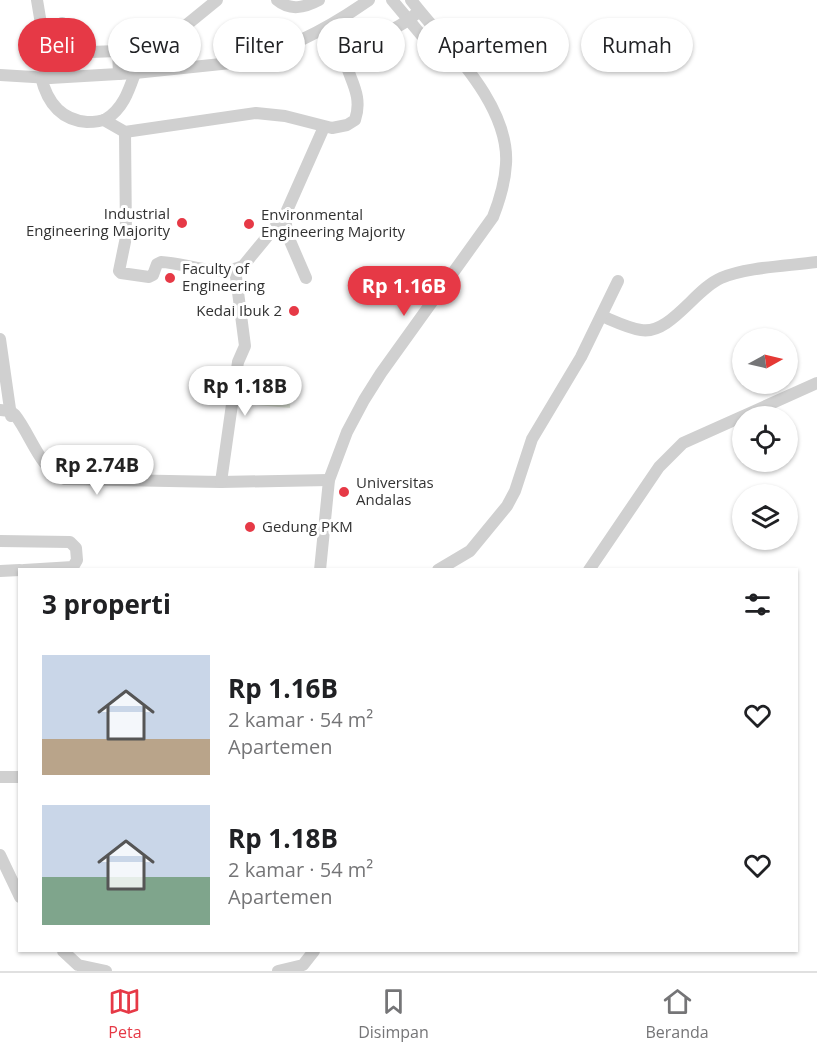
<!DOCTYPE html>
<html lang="id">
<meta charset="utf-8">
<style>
:root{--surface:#fff;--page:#f6f6f6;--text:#202124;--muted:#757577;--line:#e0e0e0;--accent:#e63946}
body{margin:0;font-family:"Open Sans",sans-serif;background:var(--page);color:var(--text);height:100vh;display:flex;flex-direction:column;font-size:22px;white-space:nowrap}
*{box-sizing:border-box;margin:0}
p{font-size:20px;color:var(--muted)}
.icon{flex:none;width:33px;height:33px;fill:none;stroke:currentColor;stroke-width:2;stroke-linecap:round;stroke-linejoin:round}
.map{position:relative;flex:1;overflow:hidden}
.details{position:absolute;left:18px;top:568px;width:780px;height:384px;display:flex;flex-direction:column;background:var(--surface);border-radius:0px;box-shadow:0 2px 4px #0004}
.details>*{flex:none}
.banner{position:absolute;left:18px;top:18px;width:782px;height:54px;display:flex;gap:12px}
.needle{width:39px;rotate:82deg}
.buttons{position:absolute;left:732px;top:328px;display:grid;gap:12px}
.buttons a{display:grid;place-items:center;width:66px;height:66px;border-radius:50%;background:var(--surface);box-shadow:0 2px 4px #0004;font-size:30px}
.price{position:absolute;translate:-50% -51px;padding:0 14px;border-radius:21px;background:#fff;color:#222;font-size:20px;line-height:39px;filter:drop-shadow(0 2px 3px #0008)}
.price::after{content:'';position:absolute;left:50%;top:36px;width:18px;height:14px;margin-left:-9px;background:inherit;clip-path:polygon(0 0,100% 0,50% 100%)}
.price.on{background:var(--accent);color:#fff}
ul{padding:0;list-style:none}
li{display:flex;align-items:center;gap:18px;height:150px;padding:0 24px}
li span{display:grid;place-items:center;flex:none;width:168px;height:120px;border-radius:0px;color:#555}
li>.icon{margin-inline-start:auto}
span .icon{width:72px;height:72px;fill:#fffc;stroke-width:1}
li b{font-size:26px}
h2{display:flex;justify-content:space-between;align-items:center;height:72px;padding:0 24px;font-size:26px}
.pill{padding:0 21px;border-radius:27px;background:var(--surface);box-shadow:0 2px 4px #0004;font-size:21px;line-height:54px}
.pill.on{background:var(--accent);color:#fff}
.menu{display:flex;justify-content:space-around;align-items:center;height:84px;border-top:2px solid var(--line);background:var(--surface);font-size:16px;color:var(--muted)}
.menu a{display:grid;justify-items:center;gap:3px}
.menu .on{color:var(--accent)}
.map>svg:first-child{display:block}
</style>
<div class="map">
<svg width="817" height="971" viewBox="0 0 817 971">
<defs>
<pattern id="park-crowns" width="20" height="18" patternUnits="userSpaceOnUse" patternTransform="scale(1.5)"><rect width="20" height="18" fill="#e6ecdf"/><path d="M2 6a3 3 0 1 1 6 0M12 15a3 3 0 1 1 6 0" fill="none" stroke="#c6cbc0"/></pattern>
</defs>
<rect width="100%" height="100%" fill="#fff"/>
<path fill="url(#park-crowns)" d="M 249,381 L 291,385 L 290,408 L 246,404 Z"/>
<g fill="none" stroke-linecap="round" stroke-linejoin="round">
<g stroke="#d0d0d0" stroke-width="12">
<path d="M 37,0 L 50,78"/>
<path d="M 277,0 C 290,11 304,8 319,0"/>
<path d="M 392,0 L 438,55 L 461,66"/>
<path d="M 62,23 L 85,50 L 90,52 L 118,51"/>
<path d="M 168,40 L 217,0"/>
<path d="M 119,74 L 118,51 L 134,39 L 168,40 L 174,46 L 184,67"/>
<path d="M 0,75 L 50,78 L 135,73 L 231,63 C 282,53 326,30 369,0"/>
<path d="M 41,77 C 47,102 61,120 87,122 C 94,122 100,122 106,119 C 123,109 129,90 135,73"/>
<path d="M 104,120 L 125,132 L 256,113 L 285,116 L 332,128 L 347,125 L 355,120 C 365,91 343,73 346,55 C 369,36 398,32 419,11"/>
<path d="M 125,132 L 126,237 L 119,271 L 121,273 L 149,277 L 153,275 L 157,264 L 161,262 C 187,263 218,278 243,266 L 285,215 L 324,127"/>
<path d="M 285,215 L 287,234 L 306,278"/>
<path d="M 602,316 C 614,321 628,328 641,330 C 670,335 695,289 721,278 C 746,267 789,266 817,262"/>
<path d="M 0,339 L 11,416"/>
<path d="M 0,410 L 10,411 L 15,415 C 31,435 40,470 65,479 L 221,482 L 329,480"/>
<path d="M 221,482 L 238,362 L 245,346 L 235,269"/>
<path d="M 0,541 L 70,542 L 76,548 L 77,560 L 73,567 L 24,570"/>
<path d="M 320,570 L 329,480 L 347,432 L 364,400 L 381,373 L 493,217 C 500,199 505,183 506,164 C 510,104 445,44 411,0"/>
<path d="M 438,570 L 470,551 L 507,506 L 515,491 L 532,439 L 581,357 L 618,281"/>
<path d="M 589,570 L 659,467 L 683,443 L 817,383"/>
<path d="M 0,571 L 20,570"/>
<path d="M 0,777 L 20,777"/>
<path d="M 0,855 L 20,897"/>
<path d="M 63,951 L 78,965 L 106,971"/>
<path d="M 278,971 L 303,965 L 314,951"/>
</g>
</g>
<g fill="#e63946" stroke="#fff" stroke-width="2">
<circle cx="182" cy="223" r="6"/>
<circle cx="249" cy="224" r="6"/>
<circle cx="170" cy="278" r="6"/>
<circle cx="294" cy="311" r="6"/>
<circle cx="344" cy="492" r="6"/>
<circle cx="250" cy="527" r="6"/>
</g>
<g text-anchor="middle" stroke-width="6" stroke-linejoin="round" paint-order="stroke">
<g font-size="15" fill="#333" stroke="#fff" text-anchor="start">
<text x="170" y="219" text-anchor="end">Industrial<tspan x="170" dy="17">Engineering Majority</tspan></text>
<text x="261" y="220">Environmental<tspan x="261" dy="17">Engineering Majority</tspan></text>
<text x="182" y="274">Faculty of<tspan x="182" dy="17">Engineering</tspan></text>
<text x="282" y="316" text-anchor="end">Kedai Ibuk 2</text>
<text x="356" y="488">Universitas<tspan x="356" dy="17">Andalas</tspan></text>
<text x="262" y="532">Gedung PKM</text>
</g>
</g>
</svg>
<div class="buttons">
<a><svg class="needle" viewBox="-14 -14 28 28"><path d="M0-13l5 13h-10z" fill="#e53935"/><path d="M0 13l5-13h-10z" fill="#757577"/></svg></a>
<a><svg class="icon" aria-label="locate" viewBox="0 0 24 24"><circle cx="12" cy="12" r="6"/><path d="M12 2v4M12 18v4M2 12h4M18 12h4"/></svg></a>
<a><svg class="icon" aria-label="layers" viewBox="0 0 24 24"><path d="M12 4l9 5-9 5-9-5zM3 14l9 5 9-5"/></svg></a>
</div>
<b class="price on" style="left:404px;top:317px">Rp 1.16B</b>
<b class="price" style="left:245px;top:417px">Rp 1.18B</b>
<b class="price" style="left:97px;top:496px">Rp 2.74B</b>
<div class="banner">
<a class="pill on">Beli</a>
<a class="pill">Sewa</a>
<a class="pill">Filter</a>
<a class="pill">Baru</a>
<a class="pill">Apartemen</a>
<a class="pill">Rumah</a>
</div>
<section class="details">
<h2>3 properti<svg class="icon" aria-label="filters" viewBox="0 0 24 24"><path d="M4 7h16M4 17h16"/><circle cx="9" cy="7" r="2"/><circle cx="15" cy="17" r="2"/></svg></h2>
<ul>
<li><span style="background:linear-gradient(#c9d6e8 70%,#b9a48a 0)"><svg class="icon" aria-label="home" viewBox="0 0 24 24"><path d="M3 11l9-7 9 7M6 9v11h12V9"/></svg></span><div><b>Rp 1.16B</b><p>2 kamar · 54 m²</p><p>Apartemen</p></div><svg class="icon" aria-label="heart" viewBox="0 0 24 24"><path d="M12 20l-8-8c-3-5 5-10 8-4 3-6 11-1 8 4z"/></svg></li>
<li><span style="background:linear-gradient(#c9d6e8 60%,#7fa58c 0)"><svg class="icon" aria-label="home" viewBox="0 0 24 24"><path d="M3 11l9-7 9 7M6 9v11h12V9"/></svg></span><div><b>Rp 1.18B</b><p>2 kamar · 54 m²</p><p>Apartemen</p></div><svg class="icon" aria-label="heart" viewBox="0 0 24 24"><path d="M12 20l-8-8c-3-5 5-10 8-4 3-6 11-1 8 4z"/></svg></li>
</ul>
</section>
</div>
<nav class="menu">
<a class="on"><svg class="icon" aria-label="map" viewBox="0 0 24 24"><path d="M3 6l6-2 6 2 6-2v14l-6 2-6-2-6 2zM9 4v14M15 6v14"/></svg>Peta</a>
<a><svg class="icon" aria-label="saved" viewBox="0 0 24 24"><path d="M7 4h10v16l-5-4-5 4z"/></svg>Disimpan</a>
<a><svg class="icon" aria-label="home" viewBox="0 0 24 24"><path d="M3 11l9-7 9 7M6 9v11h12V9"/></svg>Beranda</a>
</nav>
